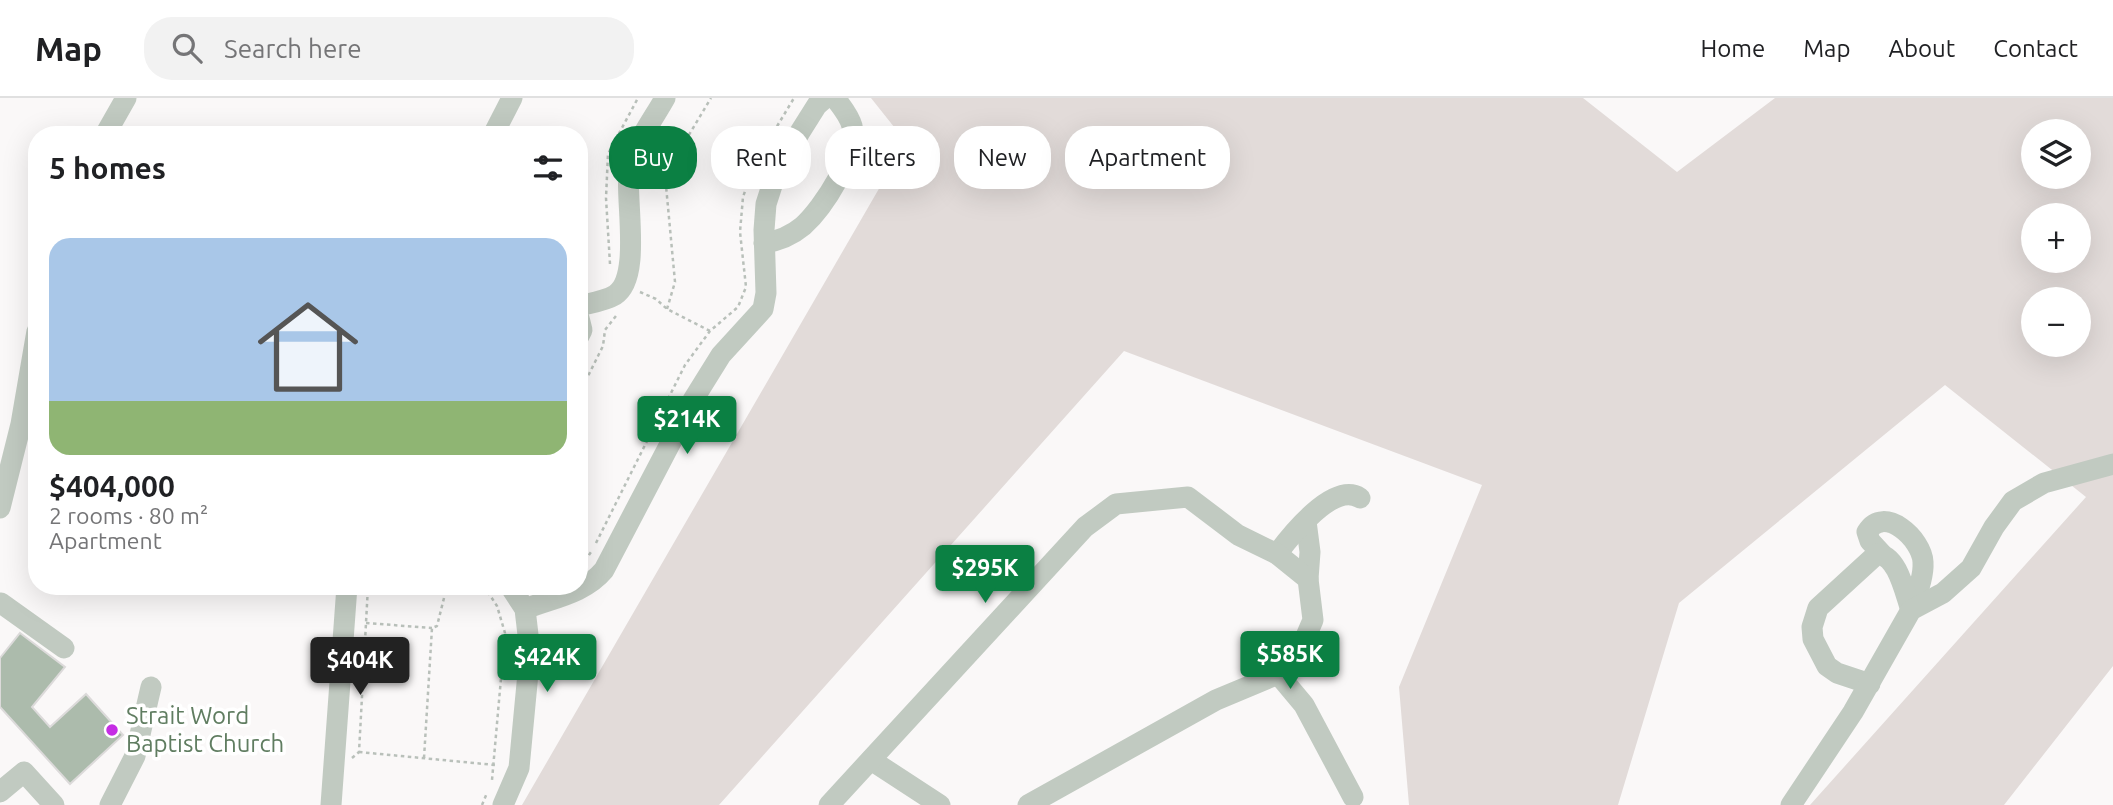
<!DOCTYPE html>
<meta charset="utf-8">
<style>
:root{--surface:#fff;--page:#f2f2f2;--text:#202124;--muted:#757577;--line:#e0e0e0;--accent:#0b8043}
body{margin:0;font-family:Ubuntu,sans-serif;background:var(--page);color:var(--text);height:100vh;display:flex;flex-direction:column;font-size:26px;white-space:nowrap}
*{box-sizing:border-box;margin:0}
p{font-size:23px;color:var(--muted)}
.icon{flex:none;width:38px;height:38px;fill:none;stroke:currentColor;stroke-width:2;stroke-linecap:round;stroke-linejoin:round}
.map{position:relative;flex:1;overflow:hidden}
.panel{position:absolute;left:28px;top:28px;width:560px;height:469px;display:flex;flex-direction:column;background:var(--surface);border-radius:28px;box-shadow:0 7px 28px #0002}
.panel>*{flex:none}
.banner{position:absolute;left:609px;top:28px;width:665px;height:63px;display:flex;gap:14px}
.buttons{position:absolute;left:2021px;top:21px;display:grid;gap:14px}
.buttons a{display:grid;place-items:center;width:70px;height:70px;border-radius:50%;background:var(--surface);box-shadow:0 7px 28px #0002;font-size:35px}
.price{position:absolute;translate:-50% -60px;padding:0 16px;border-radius:7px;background:var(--accent);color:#fff;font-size:23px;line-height:46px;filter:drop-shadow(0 2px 4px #0008)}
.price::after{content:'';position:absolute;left:50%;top:42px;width:21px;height:16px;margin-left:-10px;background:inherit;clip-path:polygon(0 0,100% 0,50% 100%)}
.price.selected{background:#222;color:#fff}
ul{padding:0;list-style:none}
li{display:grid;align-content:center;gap:14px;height:371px;padding:0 21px}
li span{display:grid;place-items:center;height:217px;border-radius:21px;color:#555}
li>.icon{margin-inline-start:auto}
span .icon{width:126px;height:126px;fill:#fffc;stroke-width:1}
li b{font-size:30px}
h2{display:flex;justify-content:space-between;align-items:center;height:84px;padding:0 21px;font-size:30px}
.tag{padding:0 24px;border-radius:28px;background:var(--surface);box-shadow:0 7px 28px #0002;font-size:24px;line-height:63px}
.tag.selected{background:var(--accent);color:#fff}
header{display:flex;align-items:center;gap:42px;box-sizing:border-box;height:98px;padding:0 35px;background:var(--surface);border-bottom:2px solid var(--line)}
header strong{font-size:33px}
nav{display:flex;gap:38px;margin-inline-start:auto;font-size:24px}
.search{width:490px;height:63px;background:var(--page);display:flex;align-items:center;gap:18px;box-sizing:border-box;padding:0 24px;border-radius:28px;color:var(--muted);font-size:26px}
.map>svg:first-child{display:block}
</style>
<header>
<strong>Map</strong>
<div class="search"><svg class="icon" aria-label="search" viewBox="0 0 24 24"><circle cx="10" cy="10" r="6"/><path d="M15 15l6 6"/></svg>Search here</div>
<nav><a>Home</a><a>Map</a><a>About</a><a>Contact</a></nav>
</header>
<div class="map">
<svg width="2113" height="707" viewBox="0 0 2113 707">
<rect width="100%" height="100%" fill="#faf8f8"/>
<path fill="#e2dbd9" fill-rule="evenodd" d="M 871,0 L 1583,0 L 1677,74 L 1775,0 L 2113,0 L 2113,568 L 2004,707 L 1810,707 L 2086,399 L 1945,287 L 1679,505 L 1618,707 L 1409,707 L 1399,589 L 1482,387 L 1124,253 L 719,707 L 522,707 L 906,44 ZM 2034,33 L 2079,33 L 2079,79 L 2034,79 ZM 2034,117 L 2079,117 L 2079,163 L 2034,163 ZM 2034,201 L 2079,201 L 2079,247 L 2034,247 Z"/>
<path fill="#acbbac" stroke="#dcdada" stroke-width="2" d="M 20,535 L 65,569 L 32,609 L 50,629 L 86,596 L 123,637 L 70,686 L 0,609 L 0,560 Z"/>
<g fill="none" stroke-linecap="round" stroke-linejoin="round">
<g stroke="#b9c0ba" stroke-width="2.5" stroke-dasharray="3.5 3.5" stroke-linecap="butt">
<path d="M 647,69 L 664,77"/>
<path d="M 610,166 L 606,100 L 608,56 L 638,0"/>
<path d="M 640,194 L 656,201 L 667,211 L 710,233"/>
<path d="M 667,211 L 675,184 L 665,77 L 711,0"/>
<path d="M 579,296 L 603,248 L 605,232 L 616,218"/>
<path d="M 596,445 L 685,267 L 710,233 L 738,209 L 746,189 L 740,134 L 743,99 L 755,65 L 794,0"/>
<path d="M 585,463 L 591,454"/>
<path d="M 484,488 L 497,508 L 505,535 L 492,682"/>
<path d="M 366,525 L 432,530"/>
<path d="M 359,654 L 495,667"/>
<path d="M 352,660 L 359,654 L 368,488"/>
<path d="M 424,660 L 432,530 L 437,528 L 447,488"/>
<path d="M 482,707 L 487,695"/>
</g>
<g stroke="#c1cac1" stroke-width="21">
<path d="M 105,37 L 126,0"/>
<path d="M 493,37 L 512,0"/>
<path d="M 764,145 C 779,143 791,138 803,128 C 823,110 859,55 852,28 C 849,17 841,8 835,0"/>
<path d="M 579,208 C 591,205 605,203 615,197 C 642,180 625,101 629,72 C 633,47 653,22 665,0"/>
<path d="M 579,220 L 582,232 L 579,238"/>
<path d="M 0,410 L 21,326 L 37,233"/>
<path d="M 1306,423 L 1310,454 L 1308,481"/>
<path d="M 1277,456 C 1291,437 1334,383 1360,400"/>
<path d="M 1882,456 L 1870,443 L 1867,434 C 1884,406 1922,441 1923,464 C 1924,480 1916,497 1911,512"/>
<path d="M 1,505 L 64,550"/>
<path d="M 525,511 C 552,500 584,496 604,472 L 693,302 L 721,257 L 763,211 L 766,195 L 764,132 L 766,106 L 776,75 L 800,34 L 817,7 L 825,0"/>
<path d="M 1278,576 L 1304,607 L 1353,699"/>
<path d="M 1870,586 L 1837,575 L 1827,568 L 1813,541 L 1812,529 L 1818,510 L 1877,456 C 1898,457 1905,496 1911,512"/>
<path d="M 871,662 L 940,707"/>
<path d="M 0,694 L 24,674 L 54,707"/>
<path d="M 110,707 L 135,658 L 151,589"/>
<path d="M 331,707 L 347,488"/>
<path d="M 503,707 L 519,670 L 530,554 L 525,511 L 510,488"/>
<path d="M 829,707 L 1085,429 L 1116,406 L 1188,399 L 1238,437 L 1277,456 L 1308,481 L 1313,522 L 1301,550 L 1278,576 L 1216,602 L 1028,707"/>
<path d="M 1791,707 L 1853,614 L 1911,512 L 1943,495 L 1971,470 L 1994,429 L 2013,403 L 2044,385 L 2113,366"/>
</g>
</g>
<circle fill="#c52de4" stroke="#fff" stroke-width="2.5" cx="112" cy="632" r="7"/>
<g text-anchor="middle" stroke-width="7" stroke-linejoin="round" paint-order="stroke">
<g font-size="24" fill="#607d61" stroke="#fff" text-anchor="start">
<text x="126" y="626">Strait Word<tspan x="126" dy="28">Baptist Church</tspan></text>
</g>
</g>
</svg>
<div class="buttons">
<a><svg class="icon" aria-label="layers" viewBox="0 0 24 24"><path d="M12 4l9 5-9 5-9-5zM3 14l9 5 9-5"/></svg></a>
<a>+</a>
<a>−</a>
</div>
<b class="price" style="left:687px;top:358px">$214K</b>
<b class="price" style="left:985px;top:507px">$295K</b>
<b class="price" style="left:1290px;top:593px">$585K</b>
<b class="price" style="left:547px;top:596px">$424K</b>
<b class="price selected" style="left:360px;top:599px">$404K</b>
<div class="banner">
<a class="tag selected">Buy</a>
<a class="tag">Rent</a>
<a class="tag">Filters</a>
<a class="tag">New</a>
<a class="tag">Apartment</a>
</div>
<section class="panel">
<h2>5 homes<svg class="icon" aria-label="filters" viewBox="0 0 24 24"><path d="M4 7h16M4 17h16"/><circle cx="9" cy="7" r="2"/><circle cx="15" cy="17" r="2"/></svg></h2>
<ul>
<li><span style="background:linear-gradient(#a9c7e8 75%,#8fb573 0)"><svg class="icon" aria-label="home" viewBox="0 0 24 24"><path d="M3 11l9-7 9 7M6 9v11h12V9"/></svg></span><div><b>$404,000</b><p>2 rooms · 80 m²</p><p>Apartment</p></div></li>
</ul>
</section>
</div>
